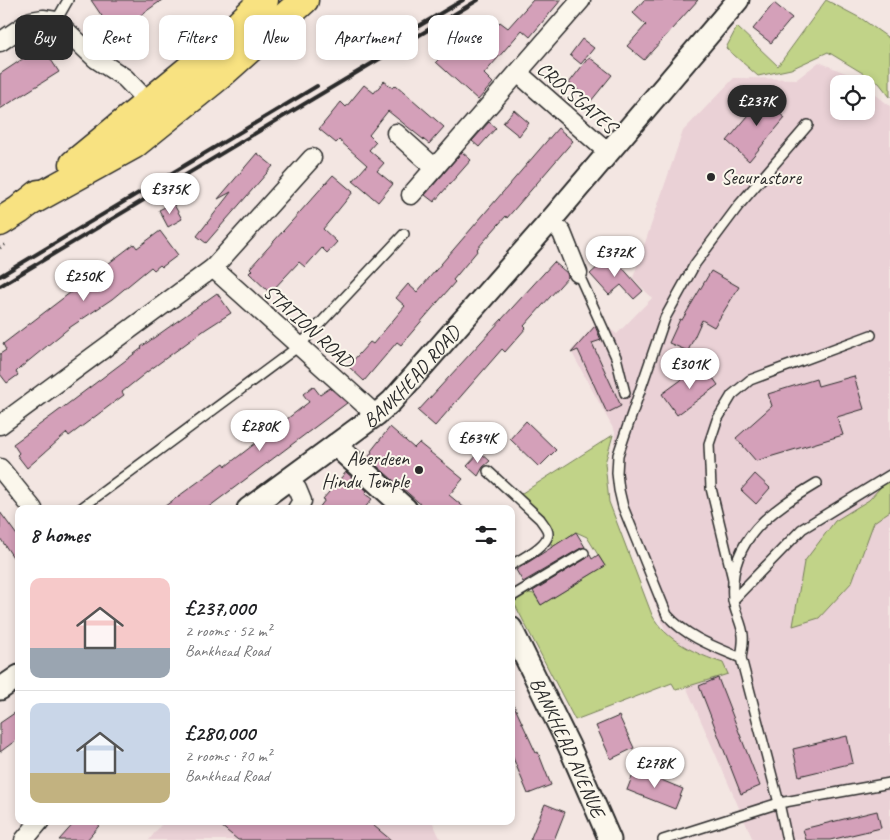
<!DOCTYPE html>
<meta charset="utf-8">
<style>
:root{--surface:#fff;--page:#f2f2f2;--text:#202124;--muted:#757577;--line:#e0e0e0;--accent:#2b2b2b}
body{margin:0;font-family:Caveat,sans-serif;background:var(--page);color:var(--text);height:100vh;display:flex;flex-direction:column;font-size:19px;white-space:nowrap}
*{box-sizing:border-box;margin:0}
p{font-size:16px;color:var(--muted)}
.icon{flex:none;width:28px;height:28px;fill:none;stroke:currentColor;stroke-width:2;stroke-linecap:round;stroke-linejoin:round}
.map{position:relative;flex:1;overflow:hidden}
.panel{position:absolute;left:15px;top:505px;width:500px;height:320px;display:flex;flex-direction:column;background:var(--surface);border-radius:10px;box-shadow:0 2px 8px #0003}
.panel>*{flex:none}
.banner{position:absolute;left:15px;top:15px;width:500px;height:45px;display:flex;gap:10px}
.fabs{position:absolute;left:830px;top:75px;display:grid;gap:10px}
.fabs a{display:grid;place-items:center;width:45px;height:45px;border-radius:10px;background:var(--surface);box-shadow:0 2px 8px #0003;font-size:25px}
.price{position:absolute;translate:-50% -42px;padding:0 11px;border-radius:18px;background:#fff;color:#222;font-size:16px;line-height:32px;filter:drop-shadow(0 1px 2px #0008)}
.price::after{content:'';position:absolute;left:50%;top:30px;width:15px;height:11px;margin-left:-8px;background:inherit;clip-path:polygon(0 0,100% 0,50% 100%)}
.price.current{background:var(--accent);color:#fff}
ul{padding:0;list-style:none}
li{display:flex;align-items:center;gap:15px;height:125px;padding:0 15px}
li+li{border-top:1px solid var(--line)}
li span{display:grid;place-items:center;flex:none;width:140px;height:100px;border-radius:10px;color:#555}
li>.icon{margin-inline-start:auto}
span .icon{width:60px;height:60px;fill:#fffc;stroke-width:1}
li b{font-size:21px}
h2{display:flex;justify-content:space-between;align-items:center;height:60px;padding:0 15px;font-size:21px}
.pill{padding:0 18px;border-radius:10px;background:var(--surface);box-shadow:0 2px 8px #0003;font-size:18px;line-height:45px}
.pill.current{background:var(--accent);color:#fff}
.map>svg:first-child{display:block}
</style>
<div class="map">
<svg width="890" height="840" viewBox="0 0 890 840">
<rect width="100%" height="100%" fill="#f3e6e2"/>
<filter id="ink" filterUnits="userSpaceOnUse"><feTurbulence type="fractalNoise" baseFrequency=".02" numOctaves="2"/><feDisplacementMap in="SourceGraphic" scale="10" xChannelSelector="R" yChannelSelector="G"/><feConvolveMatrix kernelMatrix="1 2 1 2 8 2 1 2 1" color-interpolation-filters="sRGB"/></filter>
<g filter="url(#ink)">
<g fill="#ead1d6">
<path d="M 819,62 L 855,77 L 863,84 L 839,84 L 839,111 L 866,111 L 866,87 L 890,106 L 890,840 L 753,840 L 688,691 L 613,492 L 615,432 L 571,351 L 598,321 L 617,334 L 652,298 L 633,278 L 683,131 L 734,78 L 797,79 Z"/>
<path d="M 164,821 L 432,821 L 441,840 L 149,840 Z"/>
</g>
<g fill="#c1d388" stroke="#767f5a">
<path d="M 826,0 L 862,19 L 890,39 L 890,97 L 879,83 L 828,52 L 791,69 L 758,76 L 726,48 L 737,27 L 778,66 Z"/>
<path d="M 613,435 L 605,463 L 609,502 L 652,615 C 665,640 696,654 723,663 L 728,674 L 676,690 L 672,683 L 575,720 L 513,601 L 514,598 L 525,592 L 534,594 L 541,605 L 605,566 L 587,537 L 576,532 L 551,548 L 552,534 L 519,495 Z"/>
<path d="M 890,477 L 890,511 L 874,522 L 852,582 L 819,618 L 793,626 L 804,562 L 835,521 L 869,500 Z"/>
</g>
<g fill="#d4a0b9" stroke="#2b2b2b">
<path d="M 91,0 L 162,0 L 114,34 Z"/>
<path d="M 533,0 L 561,0 L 530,37 L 522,30 L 484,74 L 493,83 L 478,100 L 436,62 L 452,46 L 461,54 L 479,32 L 486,38 L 500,22 L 508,28 Z"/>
<path d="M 644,0 L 698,0 L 644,60 L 627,46 L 646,25 L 633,13 Z"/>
<path d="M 774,3 L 792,18 L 771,43 L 753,29 Z"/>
<path d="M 582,39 L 594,48 L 581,64 L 570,55 Z"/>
<path d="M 42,46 L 59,72 L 0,109 L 0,74 Z"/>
<path d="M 589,57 L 612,75 L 591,101 L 569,83 Z"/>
<path d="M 384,81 L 393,88 L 396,85 L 444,127 L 429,144 L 388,111 L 369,135 L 376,142 L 369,150 L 384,163 L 377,171 L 393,184 L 378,202 L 353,181 L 367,165 L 339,140 L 336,143 L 319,129 L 341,102 L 346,107 L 364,85 L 374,93 Z"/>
<path d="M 769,91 L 781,101 L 774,109 L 785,118 L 749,161 L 727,141 Z"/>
<path d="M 514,110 L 529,123 L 519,136 L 503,123 Z"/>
<path d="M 489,122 L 496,128 L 479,147 L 472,141 Z"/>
<path d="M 558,128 L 573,141 L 507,218 L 506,216 L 477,249 L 478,250 L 453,280 L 455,282 L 401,345 L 397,342 L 364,381 L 348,366 L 370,342 L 373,344 L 405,306 L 396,298 L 408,284 L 417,292 Z"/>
<path d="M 462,152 L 471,160 L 434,202 L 425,195 Z"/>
<path d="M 257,153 L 273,166 L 206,243 L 197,236 L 231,192 L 218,199 Z"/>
<path d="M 333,175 L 353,192 L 323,229 L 337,242 L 327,253 L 322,248 L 305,267 L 299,262 L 270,293 L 249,273 L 252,270 L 250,268 Z"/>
<path d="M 173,203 L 182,219 L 168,227 L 159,210 Z"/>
<path d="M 160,231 L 178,255 L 162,267 L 160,265 L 154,270 L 151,267 L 112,299 L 69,328 L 20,368 L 16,372 L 18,375 L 7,383 L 0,374 L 0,354 L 6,350 L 3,344 L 134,244 L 137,248 Z"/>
<path d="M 611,255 L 643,291 L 634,299 L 621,285 L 609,295 L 590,274 Z"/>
<path d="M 554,262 L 567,273 L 568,277 L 524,326 L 526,328 L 505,352 L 502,349 L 435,426 L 418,411 Z"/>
<path d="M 711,271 L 739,287 L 714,327 L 702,320 L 688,351 L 669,343 L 680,319 L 682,320 Z"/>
<path d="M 217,293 L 231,313 L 206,329 L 147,372 L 122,392 L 124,395 L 69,436 L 67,433 L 27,468 L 17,455 L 19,453 L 13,444 L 53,415 L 142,348 L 141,347 Z"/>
<path d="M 595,326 L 601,340 L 592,343 L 621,406 L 607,413 L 578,350 L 571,353 Z"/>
<path d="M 703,364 L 718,385 L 677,415 L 662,394 Z"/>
<path d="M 854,376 L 864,409 L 837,417 L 843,435 L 756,461 L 736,438 L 772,406 L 768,394 L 816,379 L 818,386 Z"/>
<path d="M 313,386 L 320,395 L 330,388 L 347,403 L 206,509 L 161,509 L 224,463 L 226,466 L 309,402 L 303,394 Z"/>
<path d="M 526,421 L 556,450 L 539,467 L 510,439 Z"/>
<path d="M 390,427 L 414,448 L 419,443 L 463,479 L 449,495 L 466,509 L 426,509 L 368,458 L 372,452 L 371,451 Z"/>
<path d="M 480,452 L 490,461 L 483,467 L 478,476 L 467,466 Z"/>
<path d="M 346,472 L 367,491 L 365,494 L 372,499 L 364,509 L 318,509 L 325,500 L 323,499 Z"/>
<path d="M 755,474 L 770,488 L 756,504 L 741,490 Z"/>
<path d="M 0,512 L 19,538 L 19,566 L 0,538 Z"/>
<path d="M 576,532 L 585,547 L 581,548 L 523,582 L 516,570 Z"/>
<path d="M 590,555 L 592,559 L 598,555 L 605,566 L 541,605 L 533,591 L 587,558 Z"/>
<path d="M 718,678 L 760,786 L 741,794 L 699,686 Z"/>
<path d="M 511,699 L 536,753 L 538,752 L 551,785 L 528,794 L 511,753 Z"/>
<path d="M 19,710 L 19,738 L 0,752 L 0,723 Z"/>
<path d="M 619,716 L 634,748 L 611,759 L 596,726 Z"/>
<path d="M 847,736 L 853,763 L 799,776 L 793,749 Z"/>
<path d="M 635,769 L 683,789 L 675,809 L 627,790 Z"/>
<path d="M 545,804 L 565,812 L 554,840 L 530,840 Z"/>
<path d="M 877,811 L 881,828 L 830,840 L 806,840 L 803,829 Z"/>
<path d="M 76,821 L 103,821 L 87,840 L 59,840 Z"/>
<path d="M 215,821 L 368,821 L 391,840 L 238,840 Z"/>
</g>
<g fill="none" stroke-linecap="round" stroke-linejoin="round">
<g stroke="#2b2b2b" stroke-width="12">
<g id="service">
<path d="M 56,21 L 68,0"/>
<path d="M 578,273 L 616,357 L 625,393"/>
<path d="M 488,471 L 540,519 C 543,524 548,528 548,534 C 547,547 521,559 511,565"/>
<path d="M 80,509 L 299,346 L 404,234"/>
<path d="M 733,579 L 711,488 L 709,444 L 717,420 L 732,395 L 750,380 L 871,335"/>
<path d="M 511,597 L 584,553"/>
<path d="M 733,600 L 802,529 L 890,475"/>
<path d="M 741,658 C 742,651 744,642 743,635 C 742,623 734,611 733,599 C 728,539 772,510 817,483"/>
<path d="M 663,840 L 779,803 L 890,783"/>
<path d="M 787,840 L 779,803 L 741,658 C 715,647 685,636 667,615 L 623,507 L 619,490 L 617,473 L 618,455 L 624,437 L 665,318 L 695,264 L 739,205 L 808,125"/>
</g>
</g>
<g stroke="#2b2b2b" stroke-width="21">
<g id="minor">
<path d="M 0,42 L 31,21 L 43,19 L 56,21 L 96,59 L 125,78 L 148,102 L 153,110"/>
<path d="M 518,73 L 609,153"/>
<path d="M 396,133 L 435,168"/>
<path d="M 411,195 L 581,0"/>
<path d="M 551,220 L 562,233 L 578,273"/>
<path d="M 213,268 L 376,415"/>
<path d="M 0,425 L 213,268 L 312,158"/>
<path d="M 0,468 L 33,509"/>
<path d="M 288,479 L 297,489 L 302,501 L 297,509"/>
<path d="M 24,840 L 40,821"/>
</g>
</g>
<g stroke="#2b2b2b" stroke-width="25">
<g id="tertiary">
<path d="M 335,445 L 406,509"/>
<path id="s1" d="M 248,509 L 376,415 L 392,401 L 551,220 L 738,0"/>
<path id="s2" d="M 511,628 L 569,746 L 610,840"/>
<path d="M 0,689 L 19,676"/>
</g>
</g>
<g stroke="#2b2b2b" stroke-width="31">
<g id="primary">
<path d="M 74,164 L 214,49 L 264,0"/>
<path d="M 26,204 L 133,145 L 220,75 L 304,0"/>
<path d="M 0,222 L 19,210 L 39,194"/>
</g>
</g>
<path stroke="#2b2b2b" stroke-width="3" stroke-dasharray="1 4" stroke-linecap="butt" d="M 0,248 L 8,243"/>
<use href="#service" stroke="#fbf7ec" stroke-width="9"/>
<use href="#minor" stroke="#fbf7ec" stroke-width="18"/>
<use href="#tertiary" stroke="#fbf7ec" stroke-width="21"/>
<use href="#primary" stroke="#f8e281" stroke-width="28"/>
<g stroke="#2b2b2b" stroke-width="4">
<path d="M 380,49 L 463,0"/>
<path d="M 0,276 L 317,86"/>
<path d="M 0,286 L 478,0"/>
</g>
</g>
</g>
<g fill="#2b2b2b" stroke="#fbf7ec" stroke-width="2">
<circle cx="711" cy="177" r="5"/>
<circle cx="419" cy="470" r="5"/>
</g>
<g text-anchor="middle" stroke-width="4" stroke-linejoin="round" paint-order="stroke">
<g font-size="20" fill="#2b2b2b" stroke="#fbf7ec">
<text transform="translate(577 97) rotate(41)" y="7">CROSSGATES</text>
<text transform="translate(309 326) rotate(42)" y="7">STATION ROAD</text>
<text dy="7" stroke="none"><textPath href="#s1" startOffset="211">BANKHEAD ROAD</textPath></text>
<text dy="7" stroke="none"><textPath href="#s2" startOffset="132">BANKHEAD AVENUE</textPath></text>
</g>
<g font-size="20" fill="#2b2b2b" stroke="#fbf7ec" text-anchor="start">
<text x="721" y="184">Securastore</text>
<text x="409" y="465" text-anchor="end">Aberdeen<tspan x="409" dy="23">Hindu Temple</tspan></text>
</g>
</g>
</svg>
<div class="fabs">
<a><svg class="icon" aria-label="locate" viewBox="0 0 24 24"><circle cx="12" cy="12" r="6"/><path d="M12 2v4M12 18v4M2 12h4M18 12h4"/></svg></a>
</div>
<b class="price current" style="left:757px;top:127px">£237K</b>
<b class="price" style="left:170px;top:215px">£375K</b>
<b class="price" style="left:615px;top:278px">£372K</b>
<b class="price" style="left:84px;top:302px">£250K</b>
<b class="price" style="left:690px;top:390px">£301K</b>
<b class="price" style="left:260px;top:452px">£280K</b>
<b class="price" style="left:478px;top:464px">£634K</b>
<b class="price" style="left:655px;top:789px">£278K</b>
<div class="banner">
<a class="pill current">Buy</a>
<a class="pill">Rent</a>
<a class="pill">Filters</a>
<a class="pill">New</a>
<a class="pill">Apartment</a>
<a class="pill">House</a>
</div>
<section class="panel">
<h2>8 homes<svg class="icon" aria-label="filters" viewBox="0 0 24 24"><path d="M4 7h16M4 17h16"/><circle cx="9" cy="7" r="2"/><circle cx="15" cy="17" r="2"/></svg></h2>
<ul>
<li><span style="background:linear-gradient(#f6c9c9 70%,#9aa5b1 0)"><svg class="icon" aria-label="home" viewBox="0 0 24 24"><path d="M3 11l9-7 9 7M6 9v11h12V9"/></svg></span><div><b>£237,000</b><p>2 rooms · 52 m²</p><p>Bankhead Road</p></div></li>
<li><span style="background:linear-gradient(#c9d6e8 70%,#c2b280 0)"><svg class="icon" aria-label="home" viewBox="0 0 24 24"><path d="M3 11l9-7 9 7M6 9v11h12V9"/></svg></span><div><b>£280,000</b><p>2 rooms · 70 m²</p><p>Bankhead Road</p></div></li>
</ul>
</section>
</div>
